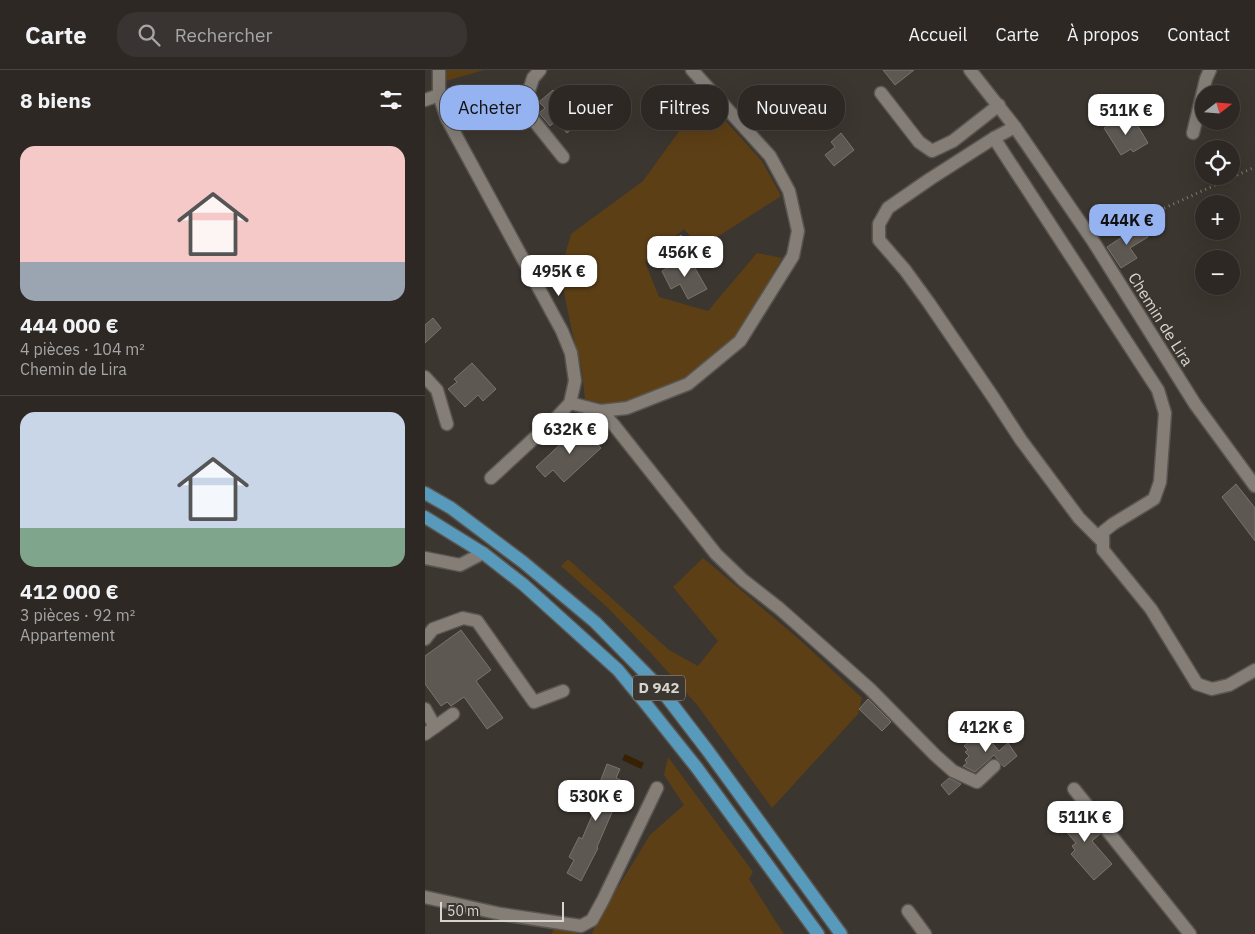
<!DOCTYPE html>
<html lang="fr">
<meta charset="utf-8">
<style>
:root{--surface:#2d2824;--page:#393431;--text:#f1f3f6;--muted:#a7a6a6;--line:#484441;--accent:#95b2f1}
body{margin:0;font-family:"IBM Plex Sans",sans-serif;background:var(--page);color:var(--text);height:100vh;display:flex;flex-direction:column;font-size:19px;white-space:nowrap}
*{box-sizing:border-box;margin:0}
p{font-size:16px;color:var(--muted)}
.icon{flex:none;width:28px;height:28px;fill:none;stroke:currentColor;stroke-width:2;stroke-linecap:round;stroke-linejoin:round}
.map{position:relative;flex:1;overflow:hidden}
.sheet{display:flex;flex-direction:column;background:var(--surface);width:425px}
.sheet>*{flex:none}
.top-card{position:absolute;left:15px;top:15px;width:475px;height:45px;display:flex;gap:10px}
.needle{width:32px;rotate:73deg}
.fabs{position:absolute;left:770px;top:15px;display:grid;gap:10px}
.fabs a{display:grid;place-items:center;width:45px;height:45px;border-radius:50%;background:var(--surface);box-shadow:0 5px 20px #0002,0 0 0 1px var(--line);font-size:25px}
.scale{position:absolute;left:15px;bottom:12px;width:124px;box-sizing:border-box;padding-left:5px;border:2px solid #d8d5d1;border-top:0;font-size:14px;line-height:18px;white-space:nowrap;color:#d8d5d1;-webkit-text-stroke:4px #3c3630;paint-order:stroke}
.price{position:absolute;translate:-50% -42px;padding:0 11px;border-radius:10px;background:#fff;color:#222;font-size:16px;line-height:32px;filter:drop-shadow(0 1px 2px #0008)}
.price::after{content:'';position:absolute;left:50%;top:30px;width:15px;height:11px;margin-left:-8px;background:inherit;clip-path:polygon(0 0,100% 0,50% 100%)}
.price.selected{background:var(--accent);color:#111}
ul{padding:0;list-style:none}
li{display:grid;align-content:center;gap:10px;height:265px;padding:0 20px}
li+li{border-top:1px solid var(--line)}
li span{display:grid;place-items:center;height:155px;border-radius:15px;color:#555}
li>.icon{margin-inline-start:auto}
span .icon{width:90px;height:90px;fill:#fffc;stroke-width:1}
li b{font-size:21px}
h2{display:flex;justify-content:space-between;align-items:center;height:60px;padding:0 20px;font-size:21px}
.pill{padding:0 18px;border-radius:20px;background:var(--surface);box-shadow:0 5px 20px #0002,0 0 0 1px var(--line);font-size:18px;line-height:45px}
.pill.selected{background:var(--accent);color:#111}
header{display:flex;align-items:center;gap:30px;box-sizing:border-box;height:70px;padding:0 25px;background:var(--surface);border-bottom:1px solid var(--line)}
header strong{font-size:24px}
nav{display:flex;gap:28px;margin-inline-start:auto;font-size:18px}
.search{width:350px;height:45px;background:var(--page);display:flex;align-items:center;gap:12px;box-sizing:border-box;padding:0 18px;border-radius:20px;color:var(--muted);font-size:19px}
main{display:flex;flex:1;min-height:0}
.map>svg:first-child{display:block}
</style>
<header>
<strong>Carte</strong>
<div class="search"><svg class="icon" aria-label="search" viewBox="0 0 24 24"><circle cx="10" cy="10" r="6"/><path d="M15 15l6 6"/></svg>Rechercher</div>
<nav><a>Accueil</a><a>Carte</a><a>À propos</a><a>Contact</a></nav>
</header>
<main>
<section class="sheet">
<h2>8 biens<svg class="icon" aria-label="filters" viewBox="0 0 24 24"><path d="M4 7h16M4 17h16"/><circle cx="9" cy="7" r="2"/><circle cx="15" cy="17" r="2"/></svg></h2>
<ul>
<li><span style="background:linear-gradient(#f6c9c9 75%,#9aa5b1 0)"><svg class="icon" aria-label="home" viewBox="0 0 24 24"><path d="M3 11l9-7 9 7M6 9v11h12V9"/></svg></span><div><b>444 000 €</b><p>4 pièces · 104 m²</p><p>Chemin de Lira</p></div></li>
<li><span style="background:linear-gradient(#c9d6e8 75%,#7fa58c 0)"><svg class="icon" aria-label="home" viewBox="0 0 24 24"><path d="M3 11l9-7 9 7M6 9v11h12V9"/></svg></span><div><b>412 000 €</b><p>3 pièces · 92 m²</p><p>Appartement</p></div></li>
</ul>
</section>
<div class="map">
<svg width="830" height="864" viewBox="0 0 830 864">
<rect width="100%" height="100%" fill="#3c3630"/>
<g fill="#5d3f16">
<path d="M 22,0 L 59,0 L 21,11 Z"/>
<path d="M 288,37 L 337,91 L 356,126 L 275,178 L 259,159 L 220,192 L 234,227 L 283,241 L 332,183 L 357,188 L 313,265 L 259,308 L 229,325 L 189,336 L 160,329 L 157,301 L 147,261 L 135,203 L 146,164 L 218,111 L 255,60 Z"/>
<path d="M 278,488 L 375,570 L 437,628 L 433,644 L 347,738 L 273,636 L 225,582 L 182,537 L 136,496 L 143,489 L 244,580 L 273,596 L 293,571 L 248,517 Z"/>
<path d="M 243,687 L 328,802 L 324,809 L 349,849 L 359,864 L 167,864 L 171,853 L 225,765 L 259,735 L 239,705 Z"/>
<path d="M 129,857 L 151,861 L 152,864 L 127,864 Z"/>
</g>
<path fill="#362105" d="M 200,684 L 219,693 L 216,699 L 197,690 Z"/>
<g fill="#5e5852" stroke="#79746d">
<path d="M 458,0 L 489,0 L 470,15 Z"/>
<path d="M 128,20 L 132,24 L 134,22 L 144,34 L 154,26 L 167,41 L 142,63 L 131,51 L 125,56 L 114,43 L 120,38 L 114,32 Z"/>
<path d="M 698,47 L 705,57 L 711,53 L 723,73 L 708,82 L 706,79 L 696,85 L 679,58 Z"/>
<path d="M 416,63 L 429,80 L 409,96 L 400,85 L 410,77 L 406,72 Z"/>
<path d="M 715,155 L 723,167 L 705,178 L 712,188 L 696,198 L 682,177 Z"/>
<path d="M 256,165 L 267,184 L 255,190 L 245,172 Z"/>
<path d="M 263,186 L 282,219 L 263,229 L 255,214 L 246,219 L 237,201 Z"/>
<path d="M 8,248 L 16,258 L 0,273 L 0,255 Z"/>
<path d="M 47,293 L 71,319 L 58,331 L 53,325 L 40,337 L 23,319 L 32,312 L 29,309 Z"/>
<path d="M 155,356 L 176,378 L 139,412 L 128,400 L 120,407 L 111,397 Z"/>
<path d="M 811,414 L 830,438 L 830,471 L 797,427 Z"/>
<path d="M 36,560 L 66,600 L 51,611 L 78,648 L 62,659 L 39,627 L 26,636 L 22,632 L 16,636 L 0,614 L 0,586 Z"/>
<path d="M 443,629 L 466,652 L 457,661 L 434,639 Z"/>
<path d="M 557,661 L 574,681 L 583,673 L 592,686 L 579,697 L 569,685 L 550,702 L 538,696 L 542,693 L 540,690 L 544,686 L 540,682 L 543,680 L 539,676 Z"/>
<path d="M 182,694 L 195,699 L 191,708 L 200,712 L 172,777 L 173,778 L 156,811 L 142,803 L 149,790 L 144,787 L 154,767 L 157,769 L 172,734 L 165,731 L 169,719 L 172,720 Z"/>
<path d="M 524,708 L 536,714 L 524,725 L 516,715 Z"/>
<path d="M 650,735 L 675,764 L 667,771 L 687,794 L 669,810 L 646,784 L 650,780 L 647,776 L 651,773 L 632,751 Z"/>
</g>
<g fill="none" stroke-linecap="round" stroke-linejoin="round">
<g stroke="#595550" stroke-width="15">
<g id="minor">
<path d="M 14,0 L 14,25 L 22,49 L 137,261 L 146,283 L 150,311 L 145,333 L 131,348 L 66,408"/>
<path d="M 115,0 L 108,8 L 102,27 L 106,47 L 138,87"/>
<path d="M 545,0 L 590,57 L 668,171 L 770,334 L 830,416"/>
<path d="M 456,23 L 494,72 L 507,81 L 528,71 L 574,35"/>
<path d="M 0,30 L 14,25"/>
<path d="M 590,57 L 569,68 L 505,109 L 463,138 L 454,154 L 454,170 L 480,200 L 504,233 L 568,327 L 596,370 L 654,448 L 678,472"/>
<path d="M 768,63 L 781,9 L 785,0"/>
<path d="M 569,68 L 733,320 L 740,343 L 735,412 L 729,429 L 688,454 L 678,462 L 678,480 L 726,539 L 772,614 L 787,619 L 804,615 L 830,600"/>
<path d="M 0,307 L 12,320 L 22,354"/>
<path d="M 145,333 L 176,341 L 202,338 L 263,314 L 315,271 L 368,186 L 373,161 L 364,121 L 345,86 L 267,0"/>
<path d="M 176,341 L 188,354 L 291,484 L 318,510 L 355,539 L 445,619 L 510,685 L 528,701 L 552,712 L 569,696"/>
<path d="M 0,488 L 35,495 L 58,483"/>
<path d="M 0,569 L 8,559 L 38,548 L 52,551 L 109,632 L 138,621"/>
<path d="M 0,639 L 10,657"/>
<path d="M 0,664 L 28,644"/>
<path d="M 649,719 L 765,864"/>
<path d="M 0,827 L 76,844 L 156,856 L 167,850 L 178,830 L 232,718"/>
<path d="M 483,841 L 500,864"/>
</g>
</g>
<g stroke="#595550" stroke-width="15">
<g id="major">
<path d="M 0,423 L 26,438 L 98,492 L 170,552 L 234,617 L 283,681 L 416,864"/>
<path d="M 0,447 L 58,483 L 99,515 L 193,600 L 221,634 L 272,698 L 393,864"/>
</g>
</g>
<path stroke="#7f7a75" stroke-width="3" stroke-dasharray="1 4" stroke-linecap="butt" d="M 680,165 L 830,97"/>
<use href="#minor" stroke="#847e77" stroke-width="12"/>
<use href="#major" stroke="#579abb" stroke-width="12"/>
</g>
<g text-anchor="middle" stroke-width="4" stroke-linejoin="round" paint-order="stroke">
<rect fill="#3c3630" stroke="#a9a5a1" stroke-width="1" x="208" y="605.5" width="52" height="25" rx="4"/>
<g font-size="15" font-weight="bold" fill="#d8d5d1">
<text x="234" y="623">D 942</text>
</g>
<g font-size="16" fill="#d8d5d1" stroke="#3c3630">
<text transform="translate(736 249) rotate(58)" y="6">Chemin de Lira</text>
</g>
</g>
</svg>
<div class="fabs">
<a><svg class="needle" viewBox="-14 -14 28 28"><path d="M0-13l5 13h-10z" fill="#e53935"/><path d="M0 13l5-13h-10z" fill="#a7a6a6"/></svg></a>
<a><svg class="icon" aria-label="locate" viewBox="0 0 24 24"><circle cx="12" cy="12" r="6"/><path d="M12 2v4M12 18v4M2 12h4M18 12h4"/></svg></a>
<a>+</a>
<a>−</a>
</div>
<div class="scale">50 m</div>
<b class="price" style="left:701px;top:66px">511K €</b>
<b class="price selected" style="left:702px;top:176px">444K €</b>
<b class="price" style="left:260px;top:208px">456K €</b>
<b class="price" style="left:134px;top:227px">495K €</b>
<b class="price" style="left:145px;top:385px">632K €</b>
<b class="price" style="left:561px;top:683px">412K €</b>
<b class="price" style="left:171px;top:752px">530K €</b>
<b class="price" style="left:660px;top:773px">511K €</b>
<div class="top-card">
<a class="pill selected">Acheter</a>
<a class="pill">Louer</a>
<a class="pill">Filtres</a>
<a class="pill">Nouveau</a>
</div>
</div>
</main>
